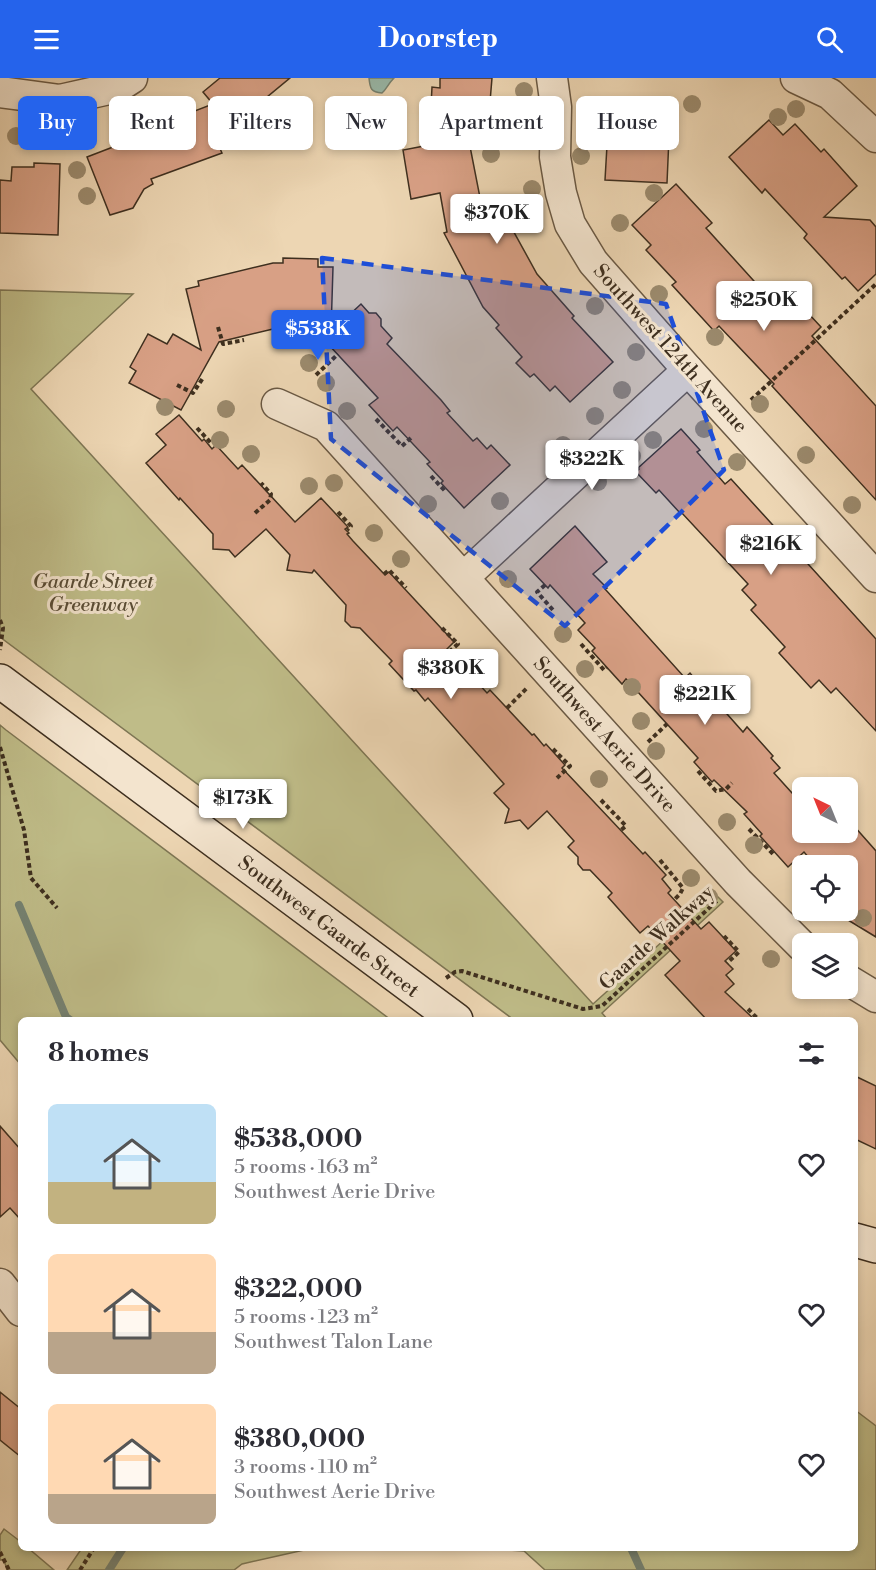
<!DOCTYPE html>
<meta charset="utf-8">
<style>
:root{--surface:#fff;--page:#f7f7f7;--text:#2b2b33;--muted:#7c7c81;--accent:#2563eb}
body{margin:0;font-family:"Libre Bodoni",serif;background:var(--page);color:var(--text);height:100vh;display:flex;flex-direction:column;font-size:22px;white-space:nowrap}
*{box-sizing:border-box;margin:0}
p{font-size:20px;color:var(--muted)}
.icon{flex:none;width:33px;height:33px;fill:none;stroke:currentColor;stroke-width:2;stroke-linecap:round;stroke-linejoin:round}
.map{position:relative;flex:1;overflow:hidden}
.details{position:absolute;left:18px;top:939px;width:840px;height:534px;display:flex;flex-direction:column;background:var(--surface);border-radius:9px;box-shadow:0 3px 9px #0003}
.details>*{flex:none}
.top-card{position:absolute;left:18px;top:18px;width:840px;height:54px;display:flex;gap:12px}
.needle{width:39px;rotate:317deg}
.tools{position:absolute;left:792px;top:699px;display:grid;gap:12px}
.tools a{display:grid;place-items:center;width:66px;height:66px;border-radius:9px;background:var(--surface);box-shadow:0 3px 9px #0003;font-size:30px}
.price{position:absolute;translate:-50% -51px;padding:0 14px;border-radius:6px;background:#fff;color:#222;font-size:20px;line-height:39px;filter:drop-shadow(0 2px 3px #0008)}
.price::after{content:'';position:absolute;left:50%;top:36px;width:18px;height:14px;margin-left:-9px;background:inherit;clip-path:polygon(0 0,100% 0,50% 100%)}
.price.active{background:var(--accent);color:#fff}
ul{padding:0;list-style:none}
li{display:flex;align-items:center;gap:18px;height:150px;padding:0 30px}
li span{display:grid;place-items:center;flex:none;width:168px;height:120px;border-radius:9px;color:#555}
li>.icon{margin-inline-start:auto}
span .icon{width:72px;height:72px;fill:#fffc;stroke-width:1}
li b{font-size:26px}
h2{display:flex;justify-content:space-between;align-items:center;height:72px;padding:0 30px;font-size:26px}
.pill{padding:0 21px;border-radius:9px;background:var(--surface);box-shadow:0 3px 9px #0003;font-size:21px;line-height:54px}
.pill.active{background:var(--accent);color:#fff}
header{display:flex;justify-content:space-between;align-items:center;height:78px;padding:0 30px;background:var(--accent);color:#fff;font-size:27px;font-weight:800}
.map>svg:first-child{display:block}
</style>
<header><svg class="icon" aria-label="menu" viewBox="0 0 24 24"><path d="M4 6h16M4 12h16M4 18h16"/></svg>Doorstep<svg class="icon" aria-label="search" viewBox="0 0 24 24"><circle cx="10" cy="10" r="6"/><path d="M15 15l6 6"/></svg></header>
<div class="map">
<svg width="876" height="1492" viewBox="0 0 876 1492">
<rect width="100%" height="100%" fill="#edd6b3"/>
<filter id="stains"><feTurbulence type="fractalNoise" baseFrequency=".00333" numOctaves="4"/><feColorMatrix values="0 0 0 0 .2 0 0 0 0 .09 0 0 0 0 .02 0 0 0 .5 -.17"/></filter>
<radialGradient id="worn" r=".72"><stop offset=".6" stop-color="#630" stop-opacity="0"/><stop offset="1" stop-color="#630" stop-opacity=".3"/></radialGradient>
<g fill="#bfbc88" stroke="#7e7654" stroke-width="1.5">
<path d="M 0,212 L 133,216 L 31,311 L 593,926 L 715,816 L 723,824 L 602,935 L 608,942 L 514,942 L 0,559 Z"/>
<path d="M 0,647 L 6,652 L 391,942 L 21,942 L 21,987 L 0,962 Z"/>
<path d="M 855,1332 L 876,1348 L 876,1492 L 545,1492 L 524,1473 L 480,1470 L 855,1470 Z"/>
<path d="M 4,1451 L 21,1464 L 21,1470 L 28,1470 L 54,1492 L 7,1492 L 4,1482 L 0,1482 L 0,1457 Z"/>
<path d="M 82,1470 L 313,1470 L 242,1486 L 234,1492 L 67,1492 Z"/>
</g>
<path fill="#99b9aa" stroke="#758272" stroke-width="1.5" d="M 369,0 L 394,0 C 387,7 387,11 382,15 C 371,14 370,11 369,0 Z"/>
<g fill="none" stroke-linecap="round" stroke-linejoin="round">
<g stroke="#758272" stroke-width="8">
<path d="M 19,827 L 66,939 L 70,942"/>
<path d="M 631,1470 L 641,1492"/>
<path d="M 109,1492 L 123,1470"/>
</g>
</g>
<g fill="#d8a085" stroke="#3e2f1f" stroke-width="1.5">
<path d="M 220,0 L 290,0 L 250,33 L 253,37 L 218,66 L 222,75 L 151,101 L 153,106 L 144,111 L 133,130 L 110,137 L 87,79 L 113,69 L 112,66 L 138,55 L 213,26 L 203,14 Z"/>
<path d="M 440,0 L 492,0 L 490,24 L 500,25 L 499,51 L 466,48 L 483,135 L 499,127 L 537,196 L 574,238 L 572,240 L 613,284 L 570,324 L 555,308 L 550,313 L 534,296 L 530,299 L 516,285 L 522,279 L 496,250 L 499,247 L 483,229 L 444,155 L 447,154 L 440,115 L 411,121 L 403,72 L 429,67 L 432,9 L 440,10 Z"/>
<path d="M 609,33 L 670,36 L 667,105 L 605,102 Z"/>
<path d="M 769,42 L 783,57 L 795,46 L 821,74 L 824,71 L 857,108 L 824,139 L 870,142 L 876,149 L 876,196 L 858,213 L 845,199 L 842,201 L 804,160 L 807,156 L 765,111 L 762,115 L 729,79 Z"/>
<path d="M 34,85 L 60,86 L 58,157 L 0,155 L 0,102 L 11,103 L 12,89 L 34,89 Z"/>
<path d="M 676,106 L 712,145 L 706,150 L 773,224 L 781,217 L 801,239 L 807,234 L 821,249 L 812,258 L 876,328 L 876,422 L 772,308 L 774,306 L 719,248 L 714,253 L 672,207 L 676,204 L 646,172 L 651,167 L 632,147 Z"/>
<path d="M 283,180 L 318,181 L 318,189 L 333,189 L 331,254 L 361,226 L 369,235 L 376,235 L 381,241 L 381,248 L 392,260 L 387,266 L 441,322 L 450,333 L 447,335 L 473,363 L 477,360 L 487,371 L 491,367 L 510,387 L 464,430 L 441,405 L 443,403 L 427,386 L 430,384 L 397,349 L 393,353 L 369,327 L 378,320 L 315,252 L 273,251 L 219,264 L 181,332 L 129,305 L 136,293 L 130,289 L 148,256 L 167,266 L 173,256 L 201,272 L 186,211 L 199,208 L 198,203 L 273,185 L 283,185 Z"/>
<path d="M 179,337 L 202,363 L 204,361 L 212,371 L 216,367 L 238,391 L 242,387 L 295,444 L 321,420 L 348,449 L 345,451 L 349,455 L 347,456 L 353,463 L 385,497 L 389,494 L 454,564 L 447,571 L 487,615 L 490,612 L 532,657 L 534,656 L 544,668 L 546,666 L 565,687 L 562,690 L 643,776 L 645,774 L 666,797 L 662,801 L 671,812 L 668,815 L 701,851 L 709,844 L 736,873 L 725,883 L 733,891 L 726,897 L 734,906 L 725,914 L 755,942 L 707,942 L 665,897 L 680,883 L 648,848 L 640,855 L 608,819 L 612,815 L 590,792 L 583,792 L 578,786 L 578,779 L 568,769 L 574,763 L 547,733 L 528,751 L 520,742 L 505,745 L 509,731 L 494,715 L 504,706 L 428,620 L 425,623 L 416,612 L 414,613 L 389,586 L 392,583 L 360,550 L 351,549 L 345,543 L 346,527 L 314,492 L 312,495 L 287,492 L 290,477 L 266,451 L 235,479 L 229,472 L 213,471 L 213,456 L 180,420 L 179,422 L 146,385 L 166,367 L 156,356 Z"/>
<path d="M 681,351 L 700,372 L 697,374 L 725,406 L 731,401 L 876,561 L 876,653 L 836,610 L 831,615 L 819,602 L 811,610 L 779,575 L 785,569 L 751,532 L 756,527 L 742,512 L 748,506 L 681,434 L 680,435 L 659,412 L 656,415 L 636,394 L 639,391 L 638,390 Z"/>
<path d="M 575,448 L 607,484 L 593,496 L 607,510 L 605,511 L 685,600 L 690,595 L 699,606 L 706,606 L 712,612 L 712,619 L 743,654 L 747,649 L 773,678 L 771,680 L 780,690 L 774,695 L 802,726 L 802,754 L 848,754 L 854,748 L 876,773 L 876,859 L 848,842 L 848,788 L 816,788 L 804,774 L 788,789 L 760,758 L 762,756 L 744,736 L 747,734 L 714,702 L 712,704 L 694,684 L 698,680 L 626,601 L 622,606 L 592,573 L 595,570 L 578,552 L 585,545 L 550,507 L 548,510 L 530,491 Z"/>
<path d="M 855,998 L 876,1008 L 876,1071 L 855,1061 Z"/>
<path d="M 0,1048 L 21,1072 L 21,1142 L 10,1130 L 0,1139 Z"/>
<path d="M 0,1314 L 21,1331 L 21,1379 L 0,1362 Z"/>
</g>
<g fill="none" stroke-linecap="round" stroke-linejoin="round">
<g stroke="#6a5944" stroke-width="33">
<g id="minor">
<path d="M 552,0 L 556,29 L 555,79 L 561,115 L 570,146 L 593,184 L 688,292 L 876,499"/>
<path d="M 796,0 L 830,16 L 876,59"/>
<path d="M 0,14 L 60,22 L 118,9 L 132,0"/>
<path d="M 277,326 L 326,348 L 738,804 L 802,868"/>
<path d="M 464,499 L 688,292"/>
<path d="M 848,902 L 876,919"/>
<path d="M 0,1206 L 21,1233"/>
</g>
</g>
<g stroke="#3e2f1f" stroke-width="36">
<g id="secondary">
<path d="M 0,603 L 456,942"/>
<path d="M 855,1162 L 876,1168"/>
</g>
</g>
<g stroke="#3e2f1f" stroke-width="4" stroke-dasharray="4.5 3" stroke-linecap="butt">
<path d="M 218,249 L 223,266 L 244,262"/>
<path d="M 287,254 L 310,255 L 311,237"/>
<path d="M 316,297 L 338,276"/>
<path d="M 177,307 L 193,315 L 203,300"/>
<path d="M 751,322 L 876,206"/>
<path d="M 376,341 L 402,368 L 413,358"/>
<path d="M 197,350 L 211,365 L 209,366"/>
<path d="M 431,398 L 445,413 L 446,411"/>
<path d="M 338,434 L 351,448 L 347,452"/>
<path d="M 255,435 L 270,422 L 271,416 L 261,405"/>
<path d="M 384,496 L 389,492 L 406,510"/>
<path d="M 545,507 L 537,514 L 553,532"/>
<path d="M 0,542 L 3,550 L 0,572"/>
<path d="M 442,550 L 458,566 L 450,573"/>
<path d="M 581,566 L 604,592 L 607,589"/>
<path d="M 507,630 L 528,609"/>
<path d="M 648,664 L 667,646"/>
<path d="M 0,669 L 24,752 L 31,800 L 57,830"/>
<path d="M 553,671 L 570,688 L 557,700"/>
<path d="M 698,693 L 716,713 L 726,711 L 732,705"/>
<path d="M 601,722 L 626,748 L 621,752"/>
<path d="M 749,751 L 773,776 L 775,774"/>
<path d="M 660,782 L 683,810 L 680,816 L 674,822"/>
<path d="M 724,858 L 739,874 L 727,885"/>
<path d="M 446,900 L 455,894 L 462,893 L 583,931 L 602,928 L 719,821"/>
<path d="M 748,931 L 759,942"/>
<path d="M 543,1470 L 555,1471"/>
<path d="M 0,1474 L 9,1492"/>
<path d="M 80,1492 L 94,1470"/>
</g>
<use href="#minor" stroke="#f3e4ce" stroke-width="30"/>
<use href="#secondary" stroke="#f3e4ce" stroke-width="33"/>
</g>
<g fill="#9b8a6d">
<circle cx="524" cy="13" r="9"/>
<circle cx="692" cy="26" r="9"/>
<circle cx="167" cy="30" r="9"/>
<circle cx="634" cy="30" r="9"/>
<circle cx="796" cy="31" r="9"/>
<circle cx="778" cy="39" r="9"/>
<circle cx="585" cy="46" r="9"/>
<circle cx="16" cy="58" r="9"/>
<circle cx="74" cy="58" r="9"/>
<circle cx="512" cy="60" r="9"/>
<circle cx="491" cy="76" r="9"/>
<circle cx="581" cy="78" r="9"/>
<circle cx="77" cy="92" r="9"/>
<circle cx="532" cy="111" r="9"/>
<circle cx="654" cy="115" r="9"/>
<circle cx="87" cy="118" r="9"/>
<circle cx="465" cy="133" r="9"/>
<circle cx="620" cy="145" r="9"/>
<circle cx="659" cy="216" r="9"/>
<circle cx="595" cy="228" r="9"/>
<circle cx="319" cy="257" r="9"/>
<circle cx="715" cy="259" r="9"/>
<circle cx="636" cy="274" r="9"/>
<circle cx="309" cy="285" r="9"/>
<circle cx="326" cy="305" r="9"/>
<circle cx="622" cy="312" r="9"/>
<circle cx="760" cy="326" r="9"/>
<circle cx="165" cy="329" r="9"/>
<circle cx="226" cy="331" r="9"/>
<circle cx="347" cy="333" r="9"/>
<circle cx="595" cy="338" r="9"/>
<circle cx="704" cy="351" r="9"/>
<circle cx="220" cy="362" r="9"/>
<circle cx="653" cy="362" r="9"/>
<circle cx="563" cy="367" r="9"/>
<circle cx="251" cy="376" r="9"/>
<circle cx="806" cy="377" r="9"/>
<circle cx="632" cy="378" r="9"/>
<circle cx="737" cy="384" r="9"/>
<circle cx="598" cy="404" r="9"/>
<circle cx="334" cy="405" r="9"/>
<circle cx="309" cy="408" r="9"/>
<circle cx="500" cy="423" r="9"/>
<circle cx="428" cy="426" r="9"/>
<circle cx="852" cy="427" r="9"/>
<circle cx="374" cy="455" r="9"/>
<circle cx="785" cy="462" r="9"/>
<circle cx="401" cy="481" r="9"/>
<circle cx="508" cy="501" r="9"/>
<circle cx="563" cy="556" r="9"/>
<circle cx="585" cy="591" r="9"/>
<circle cx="632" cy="609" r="9"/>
<circle cx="641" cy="643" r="9"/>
<circle cx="656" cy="673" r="9"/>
<circle cx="599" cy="701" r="9"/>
<circle cx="727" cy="744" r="9"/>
<circle cx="754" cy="767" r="9"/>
<circle cx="691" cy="800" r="9"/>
<circle cx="709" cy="819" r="9"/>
<circle cx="863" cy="840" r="9"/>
<circle cx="771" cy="881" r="9"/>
</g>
<path fill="#1d4ed8" fill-opacity="0.2" stroke="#1d4ed8" stroke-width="4.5" stroke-dasharray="12 8" stroke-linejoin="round" d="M 322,180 L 666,226 L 724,392 L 565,548 L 331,361 Z"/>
<g text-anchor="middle" stroke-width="6" stroke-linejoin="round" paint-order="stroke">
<g font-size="20" fill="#3e2f1f" stroke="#f3e4ce">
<text transform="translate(671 270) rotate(48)" y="7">Southwest 124th Avenue</text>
<text transform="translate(605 656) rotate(48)" y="7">Southwest Aerie Drive</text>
<text transform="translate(329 848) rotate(37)" y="7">Southwest Gaarde Street</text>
<text transform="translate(656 859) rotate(-42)" y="7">Gaarde Walkway</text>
</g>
<g font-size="20" font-style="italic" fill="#584b34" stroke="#f3e4ce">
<text x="93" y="510">Gaarde Street<tspan x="93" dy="23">Greenway</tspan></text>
</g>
</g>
<rect width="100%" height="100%" filter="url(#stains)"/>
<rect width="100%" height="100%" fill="url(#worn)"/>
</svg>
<div class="tools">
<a><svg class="needle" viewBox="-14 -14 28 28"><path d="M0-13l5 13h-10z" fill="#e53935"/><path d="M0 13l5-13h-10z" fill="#7c7c81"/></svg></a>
<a><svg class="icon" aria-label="locate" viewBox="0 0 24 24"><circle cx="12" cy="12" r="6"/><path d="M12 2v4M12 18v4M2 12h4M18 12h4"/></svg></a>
<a><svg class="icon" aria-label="layers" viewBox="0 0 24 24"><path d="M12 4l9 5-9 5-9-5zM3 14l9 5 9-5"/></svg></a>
</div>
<b class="price" style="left:497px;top:167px">$370K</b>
<b class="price" style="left:764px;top:254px">$250K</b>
<b class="price active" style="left:318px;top:283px">$538K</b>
<b class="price" style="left:592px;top:413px">$322K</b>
<b class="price" style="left:771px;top:498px">$216K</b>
<b class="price" style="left:451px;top:622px">$380K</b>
<b class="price" style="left:705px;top:648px">$221K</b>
<b class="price" style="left:243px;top:752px">$173K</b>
<div class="top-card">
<a class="pill active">Buy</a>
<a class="pill">Rent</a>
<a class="pill">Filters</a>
<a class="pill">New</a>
<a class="pill">Apartment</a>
<a class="pill">House</a>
</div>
<section class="details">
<h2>8 homes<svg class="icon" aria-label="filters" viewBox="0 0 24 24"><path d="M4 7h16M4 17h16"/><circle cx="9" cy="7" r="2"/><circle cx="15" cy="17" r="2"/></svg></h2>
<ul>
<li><span style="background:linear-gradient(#bfe0f5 65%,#c2b280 0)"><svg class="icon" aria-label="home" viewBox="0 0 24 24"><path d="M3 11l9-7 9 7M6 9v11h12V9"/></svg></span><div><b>$538,000</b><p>5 rooms · 163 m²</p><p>Southwest Aerie Drive</p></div><svg class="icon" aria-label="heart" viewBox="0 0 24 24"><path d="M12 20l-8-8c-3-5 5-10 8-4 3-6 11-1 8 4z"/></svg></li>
<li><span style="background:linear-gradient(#ffd9b3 65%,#b9a48a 0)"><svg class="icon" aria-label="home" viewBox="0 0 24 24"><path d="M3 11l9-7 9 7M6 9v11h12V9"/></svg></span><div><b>$322,000</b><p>5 rooms · 123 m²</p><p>Southwest Talon Lane</p></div><svg class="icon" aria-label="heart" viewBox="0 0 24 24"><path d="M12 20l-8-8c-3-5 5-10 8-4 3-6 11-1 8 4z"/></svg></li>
<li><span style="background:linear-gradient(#ffd9b3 75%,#b9a48a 0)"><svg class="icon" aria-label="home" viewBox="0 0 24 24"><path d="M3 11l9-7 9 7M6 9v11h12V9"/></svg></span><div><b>$380,000</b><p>3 rooms · 110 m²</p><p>Southwest Aerie Drive</p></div><svg class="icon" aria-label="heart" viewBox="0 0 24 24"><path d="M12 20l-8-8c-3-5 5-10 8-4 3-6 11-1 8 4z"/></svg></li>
</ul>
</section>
</div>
